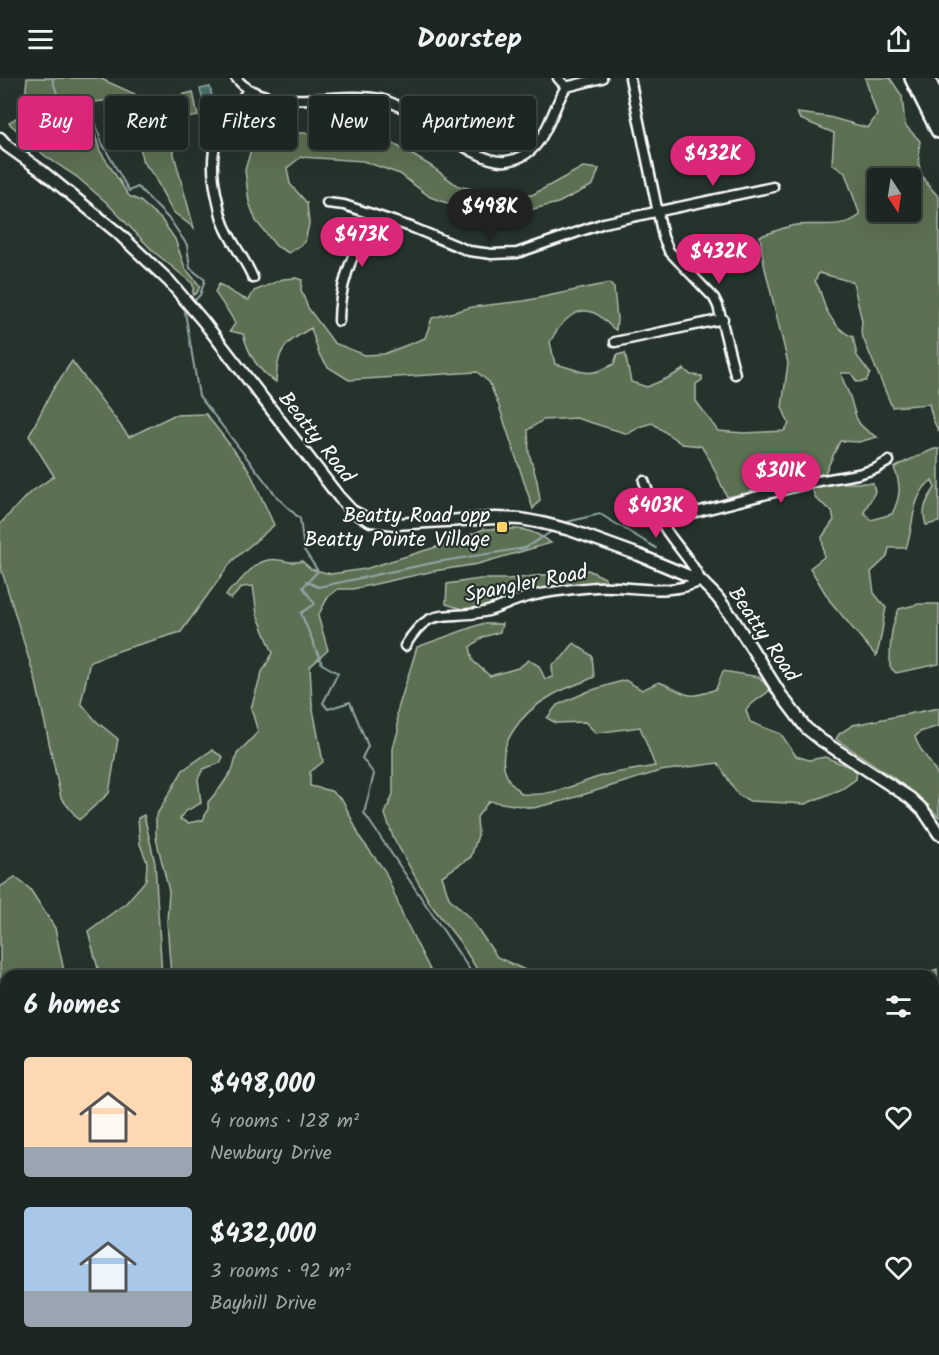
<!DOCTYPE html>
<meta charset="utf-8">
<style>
:root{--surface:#1c2622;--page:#29322f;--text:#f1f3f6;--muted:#a0a5a5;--line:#3a4340;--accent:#db2777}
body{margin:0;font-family:Kalam,sans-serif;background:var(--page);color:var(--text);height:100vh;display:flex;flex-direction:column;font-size:22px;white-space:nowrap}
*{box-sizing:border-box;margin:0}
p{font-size:20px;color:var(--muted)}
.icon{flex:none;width:33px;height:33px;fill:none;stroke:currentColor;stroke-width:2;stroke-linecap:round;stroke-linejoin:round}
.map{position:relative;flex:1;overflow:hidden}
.drawer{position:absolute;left:0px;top:892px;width:939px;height:386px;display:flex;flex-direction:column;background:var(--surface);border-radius:18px 18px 0 0;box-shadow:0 6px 24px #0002,0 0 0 2px var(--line)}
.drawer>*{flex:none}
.banner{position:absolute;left:18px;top:18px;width:600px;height:54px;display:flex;gap:12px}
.needle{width:39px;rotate:168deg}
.buttons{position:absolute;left:867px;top:90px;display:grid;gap:12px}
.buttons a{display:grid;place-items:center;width:54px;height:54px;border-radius:6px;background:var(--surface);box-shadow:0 6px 24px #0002,0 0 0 2px var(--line);font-size:30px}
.price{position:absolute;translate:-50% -51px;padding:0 14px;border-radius:21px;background:var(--accent);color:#fff;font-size:20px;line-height:39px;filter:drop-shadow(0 2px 3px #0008)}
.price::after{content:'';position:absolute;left:50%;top:36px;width:18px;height:14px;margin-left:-9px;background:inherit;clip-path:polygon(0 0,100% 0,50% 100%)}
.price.current{background:#222;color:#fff}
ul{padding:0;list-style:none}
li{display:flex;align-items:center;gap:18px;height:150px;padding:0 24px}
li span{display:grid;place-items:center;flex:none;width:168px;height:120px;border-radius:6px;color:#555}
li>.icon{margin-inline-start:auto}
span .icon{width:72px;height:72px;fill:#fffc;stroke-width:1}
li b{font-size:26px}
h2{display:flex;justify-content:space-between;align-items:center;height:72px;padding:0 24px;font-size:26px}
.tag{padding:0 21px;border-radius:6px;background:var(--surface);box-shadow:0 6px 24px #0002,0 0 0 2px var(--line);font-size:21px;line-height:54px}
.tag.current{background:var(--accent);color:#fff}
header{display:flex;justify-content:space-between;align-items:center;height:78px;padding:0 24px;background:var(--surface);font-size:27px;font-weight:800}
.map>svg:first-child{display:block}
</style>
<header><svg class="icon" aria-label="menu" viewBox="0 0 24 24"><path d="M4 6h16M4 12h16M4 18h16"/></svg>Doorstep<svg class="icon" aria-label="share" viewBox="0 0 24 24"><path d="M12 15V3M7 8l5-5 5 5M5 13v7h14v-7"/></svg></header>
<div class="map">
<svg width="939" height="1277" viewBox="0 0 939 1277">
<rect width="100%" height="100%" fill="#26332d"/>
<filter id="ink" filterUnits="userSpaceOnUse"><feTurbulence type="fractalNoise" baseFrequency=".0167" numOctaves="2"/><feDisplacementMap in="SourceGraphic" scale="12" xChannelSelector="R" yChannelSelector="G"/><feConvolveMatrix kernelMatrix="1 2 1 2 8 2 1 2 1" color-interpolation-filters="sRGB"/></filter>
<g filter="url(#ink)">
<path fill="#3a4038" d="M 939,1116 L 939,1277 L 673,1277 L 676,1272 L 933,1272 L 933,1118 Z"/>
<g fill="#5c7053" stroke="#aeb8a9" stroke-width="1.5" fill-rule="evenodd">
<path d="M 27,0 L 99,0 L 135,16 L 147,31 L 163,36 L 194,150 L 172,133 L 154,98 L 142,82 L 140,66 L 133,46 L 112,22 L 94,24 L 74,30 L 94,53 L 100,73 L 129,118 L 140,123 L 161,141 L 175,161 L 185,190 L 200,208 L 197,215 L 193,217 L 193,206 L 153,173 L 106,124 L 77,99 L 45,78 L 9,45 L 16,40 L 28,36 L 25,20 Z"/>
<path d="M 865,0 L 890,0 L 902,18 L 905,47 L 920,63 C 916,91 920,100 939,119 L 939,354 L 933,342 L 929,326 L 892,329 L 861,255 L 862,243 L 853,204 L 819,195 L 815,203 C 823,215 821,220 826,231 C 832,243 841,254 853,259 L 857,278 L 870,295 L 866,303 L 857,304 L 851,295 L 841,295 C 843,305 848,312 851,322 C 857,343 856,347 877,359 L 859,364 L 840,363 L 825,395 L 757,413 L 727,419 L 710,382 L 701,368 L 682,366 L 652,345 L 639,349 L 628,356 L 576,340 L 543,342 L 528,352 L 529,375 L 537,403 L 540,422 L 533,431 L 499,328 L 489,304 L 477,294 L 349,302 L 328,289 L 319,276 L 311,250 C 282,267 278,271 276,304 C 258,293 249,277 243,256 L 230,253 L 235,246 C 230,233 221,225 215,214 L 219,206 C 228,211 239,220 249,222 L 254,213 L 283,201 L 296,200 L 302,202 L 301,212 L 308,230 L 334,265 L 365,277 L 384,276 L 425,260 L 432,240 L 472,229 L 524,223 L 609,205 L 614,210 L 617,241 L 616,252 C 610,249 607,244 602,240 C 579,221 560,245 550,264 L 555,286 C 584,292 584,302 614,286 L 617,277 L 625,275 L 631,304 L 647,309 L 670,299 L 684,291 L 691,297 L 702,298 L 702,302 L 696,306 L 696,323 L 718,353 L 744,355 L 784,353 L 789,346 L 782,329 L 788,285 L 764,186 L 760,158 C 772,155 784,149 796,147 C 815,145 845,151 860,137 L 845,95 L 832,86 L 834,55 L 800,41 L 797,35 L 829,39 L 868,50 L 877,37 ZM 878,100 L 910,100 L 910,134 L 878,134 Z"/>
<path d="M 193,14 L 198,38 L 187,40 L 181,17 Z"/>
<path d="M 175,18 L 181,42 L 169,44 L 164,20 Z"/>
<path d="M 272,55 L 322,55 L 365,57 L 394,66 L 431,88 L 458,108 L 500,117 L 532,117 L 583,89 L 599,91 L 593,107 L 558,125 L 512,136 L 472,134 L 430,119 L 400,96 L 363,83 L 301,79 L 287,90 L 290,106 L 307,125 L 309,146 L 305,164 L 289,175 L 276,168 L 256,143 L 249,124 L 245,92 L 254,61 Z"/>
<path d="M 72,283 L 129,359 L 174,337 L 206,336 L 249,392 L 274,447 L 232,483 L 181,554 L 127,570 L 90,583 L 81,625 L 96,643 L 118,661 L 109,715 L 79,742 L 61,720 L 36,604 L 0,487 L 0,446 L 28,416 L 54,398 L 29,358 L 52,313 Z"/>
<path d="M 934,371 L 939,371 L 939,444 L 926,447 C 921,432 926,423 935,410 L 932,402 C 910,419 915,446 906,470 L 889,470 L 887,479 L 871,494 L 874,515 L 886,530 C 882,547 882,562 876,578 L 830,523 L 810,490 L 824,479 L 822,459 L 834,442 L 832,433 L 816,421 L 812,411 L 837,405 L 873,405 L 875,414 L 864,434 L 871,442 L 892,436 C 900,420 902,408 894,390 L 905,384 Z"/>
<path d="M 484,451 C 512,451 528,447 551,465 L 478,486 L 434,493 L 353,511 L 338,511 L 328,519 L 318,538 L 328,572 L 310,589 L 312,626 L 323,684 L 310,694 L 310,708 L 331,713 L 343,723 L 361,761 L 385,793 L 404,840 L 433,898 L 171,898 L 167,844 L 169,813 L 156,760 L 156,738 L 183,692 L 212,672 L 223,679 L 220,685 L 203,691 L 198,701 L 201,725 L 186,733 L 180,741 L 188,745 L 203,742 L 208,731 L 208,724 L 220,710 L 233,691 L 237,676 L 258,654 L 251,630 L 262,594 L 273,575 L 257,536 L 253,508 L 242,509 L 231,521 L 226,518 C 229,511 234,509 239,504 C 250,492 260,479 279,482 C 288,483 293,486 302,483 L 311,491 L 331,496 L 365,491 L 449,465 Z"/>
<path d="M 588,492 L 605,500 L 606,504 L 513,519 L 488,529 L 462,531 L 446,526 L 447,506 L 480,501 L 508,501 Z"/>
<path d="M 919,526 L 939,526 L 939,586 L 896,595 L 890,589 C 890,569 890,550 899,531 Z"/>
<path d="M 481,546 L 502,546 L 500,554 L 483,559 L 470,569 L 473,583 L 490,598 L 518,590 L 529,582 L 539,588 L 545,601 L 553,599 L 552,587 L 562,580 L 574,565 L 592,578 L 594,599 C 580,606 564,610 551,618 C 524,633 490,669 509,702 C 512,707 518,712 522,716 C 556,719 577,704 609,696 C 624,693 640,691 655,688 L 640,649 L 596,655 L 585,644 L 556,645 L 547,640 L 557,627 L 589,613 L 625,602 L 642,612 L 659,604 C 686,614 685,624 716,611 L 723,593 L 759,599 L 770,612 C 762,620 752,623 746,632 L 750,644 L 781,656 L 796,678 L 809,682 L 825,679 L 857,692 L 856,701 L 842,711 L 805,726 L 750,723 L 738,717 L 718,685 L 660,693 L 563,723 L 533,730 L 489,723 L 477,739 L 478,757 L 471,779 L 442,798 L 449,820 L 470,840 L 497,879 L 538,898 L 481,898 L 460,864 L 431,827 L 393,759 L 385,736 L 393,716 L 393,670 L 398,653 L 397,634 L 417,569 Z"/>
<path d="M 939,630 L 939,648 L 920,654 L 915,659 C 919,673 931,683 937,696 C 939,708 939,726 939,739 L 918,719 L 894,700 L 836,661 L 839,656 L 853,647 Z"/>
<path d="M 144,737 L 155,785 L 162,898 L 100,898 L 88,853 L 126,825 L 146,802 L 147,784 L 140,766 L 138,740 Z"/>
<path d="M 15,799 L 30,811 L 55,850 L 65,898 L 6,898 L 6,1156 L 0,1151 L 0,809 Z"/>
<path d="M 937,891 L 939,948 L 933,943 L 933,898 L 920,898 Z"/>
<path d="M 6,1214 L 6,1272 L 37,1272 L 39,1277 L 0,1277 L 0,1215 Z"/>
<path d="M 104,1272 L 432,1272 L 435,1277 L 89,1277 Z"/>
<path d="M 683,1272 L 737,1272 L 733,1277 L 680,1277 Z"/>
<path d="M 758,1272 L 874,1272 L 873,1277 L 752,1277 Z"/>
</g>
<path fill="#486d6b" stroke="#91a7a6" stroke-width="1.5" d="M 210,9 L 214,28 L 205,30 L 200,11 Z"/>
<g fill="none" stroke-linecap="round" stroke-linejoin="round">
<g stroke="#91a7a6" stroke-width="2">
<path d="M 52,0 L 66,44 L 94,41 L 102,65 L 129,113 L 138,109 L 171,143 L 187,167 L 190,190 L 205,202 L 200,217 L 193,224"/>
<path d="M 188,231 L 185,234 L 199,318 L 278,420 L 300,441 L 304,472 L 318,493 L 303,509 L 315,526 L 301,535 L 322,586 L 338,595 L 323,625 L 328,631 L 350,624 L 368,668 L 362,680 L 374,696 L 364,735 L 474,898"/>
<path d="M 567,444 L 600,436 L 656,470"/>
<path d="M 306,503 L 318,509 L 437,484 L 525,470 L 551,454"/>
</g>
<g stroke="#fff" stroke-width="13">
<g id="street">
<path d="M 236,0 C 267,38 336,12 380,21 C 417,29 474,87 506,83 C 546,78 548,37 566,9 L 602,0"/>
<path d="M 558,0 L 566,9"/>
<path d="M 630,0 L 663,159 L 669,173 L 714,220 L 718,228 L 735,296"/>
<path d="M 248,12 C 220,52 206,64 216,115 C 219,127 220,140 226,151 C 234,168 246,183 253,200"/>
<path d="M 327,125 L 344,127 L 411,149 L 469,173 L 492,176 L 517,175 L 604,145 L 773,109"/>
<path d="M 339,243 C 339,203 356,171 371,136"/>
<path d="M 615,264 L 723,241"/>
<path d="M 661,443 L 818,403 L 858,396 L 875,391 L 889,383"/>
<path d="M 405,568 C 430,526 444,542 484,534 C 499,531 513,522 528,519 C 549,513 574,511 596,509 C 633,507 666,519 701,503 C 693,484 677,469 666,452 C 656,436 650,419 644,403"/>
<path d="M 642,1272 L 650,1277"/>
</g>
</g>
<g stroke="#fff" stroke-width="15">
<g id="secondary">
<path d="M 0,60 L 7,68 L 42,93 L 118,155 L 169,203 L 203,243 L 339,419 L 352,433 L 371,443 L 395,446 L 495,440 L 521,441 L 542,445 L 570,452 L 639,477 L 701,503 L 717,519 L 732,539 L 781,617 L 806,650 L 821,662 L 910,720 L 923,732 L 939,756"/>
<path d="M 933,1114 L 939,1112"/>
<path d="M 668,1277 L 671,1272"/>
</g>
</g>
<g stroke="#fff" stroke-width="20">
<g id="highway">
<path d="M 913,0 L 939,52"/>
<path d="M 926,0 L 939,26"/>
</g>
</g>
<use href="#street" stroke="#26332d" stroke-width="8"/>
<use href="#secondary" stroke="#26332d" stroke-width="10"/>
<use href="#highway" stroke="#26332d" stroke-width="15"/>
</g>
</g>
<rect fill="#ffd166" stroke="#26332d" stroke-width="2" x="496" y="443" width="12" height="12" rx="3"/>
<g text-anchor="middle" stroke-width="4.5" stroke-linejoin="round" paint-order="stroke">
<g font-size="21" fill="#fff" stroke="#26332d">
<text transform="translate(317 359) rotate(52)" y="7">Beatty Road</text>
<text transform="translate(526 505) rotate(-11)" y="7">Spangler Road</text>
<text transform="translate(764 556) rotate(56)" y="7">Beatty Road</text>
</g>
<g font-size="21" fill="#fff" stroke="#26332d" text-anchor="end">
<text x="490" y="444">Beatty Road opp<tspan x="490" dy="24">Beatty Pointe Village</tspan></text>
</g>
</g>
</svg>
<div class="buttons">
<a><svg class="needle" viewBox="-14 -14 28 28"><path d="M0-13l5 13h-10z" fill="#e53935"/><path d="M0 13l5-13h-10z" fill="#a0a5a5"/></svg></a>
</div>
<b class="price" style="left:713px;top:109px">$432K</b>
<b class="price current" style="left:490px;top:162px">$498K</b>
<b class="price" style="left:362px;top:190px">$473K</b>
<b class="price" style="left:719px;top:207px">$432K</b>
<b class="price" style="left:781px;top:426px">$301K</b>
<b class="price" style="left:656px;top:461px">$403K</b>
<div class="banner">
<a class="tag current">Buy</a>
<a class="tag">Rent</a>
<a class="tag">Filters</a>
<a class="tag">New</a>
<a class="tag">Apartment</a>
</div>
<section class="drawer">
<h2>6 homes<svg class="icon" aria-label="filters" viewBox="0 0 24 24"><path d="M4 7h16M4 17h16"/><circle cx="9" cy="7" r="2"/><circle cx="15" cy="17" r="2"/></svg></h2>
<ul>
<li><span style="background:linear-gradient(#ffd9b3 75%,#9aa5b1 0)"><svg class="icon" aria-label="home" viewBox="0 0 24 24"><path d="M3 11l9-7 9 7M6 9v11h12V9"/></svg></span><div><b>$498,000</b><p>4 rooms · 128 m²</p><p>Newbury Drive</p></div><svg class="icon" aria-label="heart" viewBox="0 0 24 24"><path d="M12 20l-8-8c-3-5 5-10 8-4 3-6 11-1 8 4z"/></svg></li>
<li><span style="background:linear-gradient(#a9c7e8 70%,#9aa5b1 0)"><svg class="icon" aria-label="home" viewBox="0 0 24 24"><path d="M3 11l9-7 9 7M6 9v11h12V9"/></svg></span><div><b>$432,000</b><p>3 rooms · 92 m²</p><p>Bayhill Drive</p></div><svg class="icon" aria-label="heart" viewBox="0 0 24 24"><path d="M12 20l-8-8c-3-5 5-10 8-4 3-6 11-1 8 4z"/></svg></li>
</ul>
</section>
</div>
